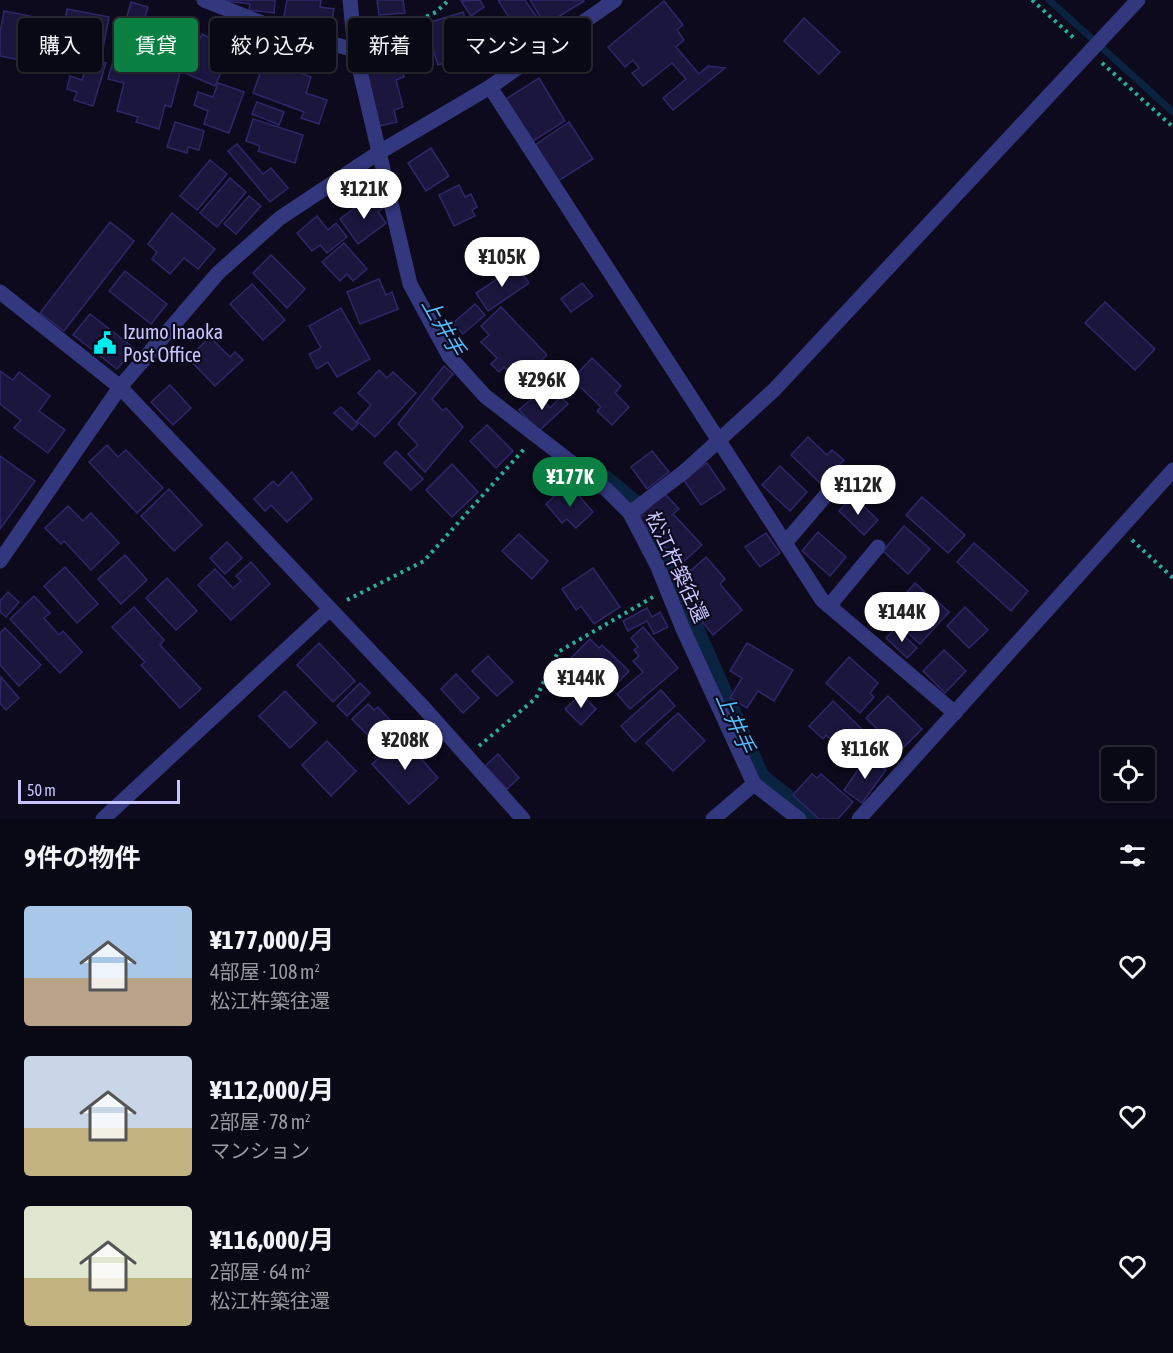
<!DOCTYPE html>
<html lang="ja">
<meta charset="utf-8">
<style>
:root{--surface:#090815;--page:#171622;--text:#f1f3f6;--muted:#999aa0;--line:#292934;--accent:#0b8043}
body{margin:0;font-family:"Asap Condensed","Noto Sans JP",sans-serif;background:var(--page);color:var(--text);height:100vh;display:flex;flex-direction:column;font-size:22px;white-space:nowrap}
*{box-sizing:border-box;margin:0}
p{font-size:20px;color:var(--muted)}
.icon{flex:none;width:33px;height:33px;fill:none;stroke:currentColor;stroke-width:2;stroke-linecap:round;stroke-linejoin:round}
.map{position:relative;height:819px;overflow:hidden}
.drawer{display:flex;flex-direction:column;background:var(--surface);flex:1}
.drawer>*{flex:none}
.top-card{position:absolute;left:18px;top:18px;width:600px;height:54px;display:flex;gap:12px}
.fabs{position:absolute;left:1101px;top:747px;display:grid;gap:12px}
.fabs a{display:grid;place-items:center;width:54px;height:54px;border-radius:6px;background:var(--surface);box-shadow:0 2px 4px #0004,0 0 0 2px var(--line);font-size:30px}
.scale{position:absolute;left:18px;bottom:15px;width:162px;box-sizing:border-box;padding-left:6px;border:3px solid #c6c5ff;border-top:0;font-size:16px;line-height:21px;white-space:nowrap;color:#c6c5ff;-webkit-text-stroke:4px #0c0a1c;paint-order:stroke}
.price{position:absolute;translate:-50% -51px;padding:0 14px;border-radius:21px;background:#fff;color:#222;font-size:20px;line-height:39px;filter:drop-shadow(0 2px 3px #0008)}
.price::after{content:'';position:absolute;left:50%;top:36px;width:18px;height:14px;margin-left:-9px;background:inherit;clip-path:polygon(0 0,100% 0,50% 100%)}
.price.current{background:var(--accent);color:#fff}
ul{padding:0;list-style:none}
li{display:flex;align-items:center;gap:18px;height:150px;padding:0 24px}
li span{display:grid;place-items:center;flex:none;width:168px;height:120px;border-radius:6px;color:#555}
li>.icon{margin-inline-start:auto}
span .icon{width:72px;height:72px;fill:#fffc;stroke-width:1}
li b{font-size:26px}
h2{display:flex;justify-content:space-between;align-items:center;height:72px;padding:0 24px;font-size:26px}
.pill{padding:0 21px;border-radius:6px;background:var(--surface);box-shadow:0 2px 4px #0004,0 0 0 2px var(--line);font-size:21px;line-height:54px}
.pill.current{background:var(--accent);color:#fff}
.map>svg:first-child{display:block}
</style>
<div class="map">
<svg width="1173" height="819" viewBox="0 0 1173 819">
<rect width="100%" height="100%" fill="#0c0a1c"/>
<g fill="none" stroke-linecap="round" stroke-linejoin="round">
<path stroke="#092340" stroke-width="7" d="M 1049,0 L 1173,112"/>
<path stroke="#092340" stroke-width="22" d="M 603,480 L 631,503 L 662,559 L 759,778 L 810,819"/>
</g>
<g fill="#1a163d" stroke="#2e276a" stroke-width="1.5">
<path d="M 217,0 L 275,0 L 274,13 L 249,10 L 250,4 Z"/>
<path d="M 287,0 L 321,0 L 320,7 L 334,9 L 330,31 L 283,22 Z"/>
<path d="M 377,0 L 403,0 L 405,13 L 379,15 Z"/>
<path d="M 480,0 L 484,7 L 471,16 L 461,1 Z"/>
<path d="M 498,0 L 525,0 L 540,22 L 520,35 Z"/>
<path d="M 530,0 L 583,0 L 584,1 L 545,25 Z"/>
<path d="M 664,1 L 683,25 L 677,30 L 684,40 L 676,47 L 699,74 L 708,66 L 725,68 L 673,110 L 663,98 L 686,79 L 672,63 L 643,86 L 632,73 L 639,68 L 633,60 L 625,67 L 608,47 Z"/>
<path d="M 131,2 L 148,7 L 141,32 L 124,27 Z"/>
<path d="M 67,9 L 109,17 L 102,54 L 60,46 Z"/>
<path d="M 4,11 L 45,19 L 37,63 L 0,56 L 0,33 Z"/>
<path d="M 463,12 L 476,53 L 438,65 L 432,46 L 406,55 L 399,32 Z"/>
<path d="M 804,18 L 840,52 L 819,74 L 784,41 Z"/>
<path d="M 202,34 L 232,48 L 215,86 L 185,73 Z"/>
<path d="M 120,36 L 144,43 L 138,62 L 180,73 L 171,107 L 165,105 L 159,129 L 136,122 L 138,117 L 117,111 L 124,83 L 108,79 Z"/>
<path d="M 394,42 L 404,77 L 396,80 L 403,107 L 394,110 L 397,122 L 379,126 L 358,52 Z"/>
<path d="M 89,58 L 106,63 L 93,106 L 74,100 L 77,92 L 67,89 L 70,76 L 82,80 Z"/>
<path d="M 265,60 L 311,77 L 306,93 L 327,100 L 319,124 L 301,118 L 304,112 L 253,93 Z"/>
<path d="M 539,78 L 565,121 L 533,141 L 506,99 Z"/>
<path d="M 218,83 L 244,92 L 229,133 L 204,124 L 208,111 L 194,105 L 198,92 L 213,97 Z"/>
<path d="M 257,102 L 284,112 L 279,125 L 252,114 Z"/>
<path d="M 253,119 L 303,135 L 295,163 L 258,151 L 260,146 L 246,141 Z"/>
<path d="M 175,122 L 204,131 L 199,150 L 188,147 L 187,153 L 167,147 Z"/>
<path d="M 569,122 L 593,159 L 558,181 L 535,145 Z"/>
<path d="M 237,144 L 263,174 L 271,168 L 288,188 L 270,202 L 228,151 Z"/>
<path d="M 431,148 L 449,176 L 426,191 L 408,163 Z"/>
<path d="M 210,160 L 227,174 L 197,210 L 180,196 Z"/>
<path d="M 230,178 L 246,192 L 217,227 L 200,213 Z"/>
<path d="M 459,185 L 465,197 L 471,194 L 477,207 L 472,210 L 475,216 L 454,226 L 439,195 Z"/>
<path d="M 372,195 L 382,209 L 378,212 L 386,223 L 358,244 L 340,219 Z"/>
<path d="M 249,196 L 261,206 L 236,234 L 224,224 Z"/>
<path d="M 172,213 L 215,249 L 198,269 L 184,258 L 170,274 L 152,259 L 157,252 L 148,244 Z"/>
<path d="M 317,216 L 328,230 L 336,223 L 347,237 L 327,253 L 320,245 L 312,251 L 297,233 Z"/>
<path d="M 110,222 L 134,241 L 64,331 L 40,313 Z"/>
<path d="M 344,243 L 367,269 L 353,281 L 347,274 L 340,281 L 322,262 Z"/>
<path d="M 271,255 L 305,289 L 287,308 L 253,273 Z"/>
<path d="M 517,266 L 529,283 L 488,311 L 476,293 Z"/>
<path d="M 125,271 L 167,304 L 151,324 L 109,291 Z"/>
<path d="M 379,279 L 386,295 L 392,292 L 398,309 L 360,324 L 347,292 Z"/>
<path d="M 582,283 L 593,296 L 571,312 L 561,299 Z"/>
<path d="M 252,284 L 285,320 L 263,340 L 230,304 Z"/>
<path d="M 1105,302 L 1155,349 L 1135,370 L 1085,323 Z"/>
<path d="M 475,304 L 485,315 L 463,334 L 453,323 Z"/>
<path d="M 501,307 L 547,355 L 518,382 L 504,367 L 499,372 L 491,364 L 497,358 L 481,342 L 489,335 L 481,326 Z"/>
<path d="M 341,308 L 370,359 L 337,377 L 328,362 L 317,369 L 309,354 L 321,348 L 309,326 Z"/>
<path d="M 90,314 L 134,348 L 117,369 L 73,335 Z"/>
<path d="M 210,337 L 230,357 L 235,352 L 243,360 L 215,386 L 188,358 Z"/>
<path d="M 592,358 L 621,386 L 615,393 L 629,407 L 612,425 L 597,411 L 601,407 L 572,379 Z"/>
<path d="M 444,366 L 453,374 L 432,399 L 443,411 L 446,408 L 463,427 L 425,472 L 408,454 L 418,445 L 398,424 Z"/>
<path d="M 379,370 L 387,378 L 393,372 L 416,393 L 375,437 L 357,421 L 371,405 L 358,393 Z"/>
<path d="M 0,371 L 13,380 L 19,372 L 50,396 L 39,411 L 65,430 L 48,453 L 14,428 L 21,420 L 0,404 Z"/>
<path d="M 170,385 L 191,408 L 173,425 L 151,402 Z"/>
<path d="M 537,394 L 550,408 L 561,397 L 568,404 L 539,431 L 519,410 Z"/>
<path d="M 341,407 L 358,424 L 352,430 L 334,413 Z"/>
<path d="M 487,425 L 513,451 L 496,468 L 470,441 Z"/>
<path d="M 808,437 L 827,455 L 832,450 L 844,460 L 821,484 L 791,455 Z"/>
<path d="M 107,445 L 118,457 L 126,450 L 163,488 L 137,513 L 89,462 Z"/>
<path d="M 396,451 L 423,479 L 411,490 L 384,463 Z"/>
<path d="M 652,451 L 669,472 L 647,489 L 631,467 Z"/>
<path d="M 0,456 L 35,481 L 0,529 Z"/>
<path d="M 707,463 L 725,489 L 701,505 L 683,479 Z"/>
<path d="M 452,464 L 478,492 L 452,517 L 426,490 Z"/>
<path d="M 780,466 L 807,492 L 790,511 L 762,485 Z"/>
<path d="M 292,472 L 312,499 L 287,522 L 271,505 L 265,511 L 254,499 L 273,481 L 278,486 Z"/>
<path d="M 563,488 L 569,495 L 574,490 L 593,512 L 576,528 L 567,519 L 562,523 L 546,504 Z"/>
<path d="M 169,489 L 202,525 L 174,551 L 141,516 Z"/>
<path d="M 664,493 L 679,509 L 673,514 L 702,545 L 681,564 L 638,518 Z"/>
<path d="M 853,496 L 878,520 L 864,535 L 839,511 Z"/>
<path d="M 922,497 L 965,535 L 948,553 L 906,515 Z"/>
<path d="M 68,506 L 83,521 L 91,513 L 119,543 L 91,570 L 64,541 L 61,544 L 45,528 Z"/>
<path d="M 904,526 L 930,549 L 908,574 L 883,551 Z"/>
<path d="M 818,532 L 846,557 L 830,576 L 802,551 Z"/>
<path d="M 766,533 L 780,553 L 760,567 L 745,547 Z"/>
<path d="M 519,534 L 548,561 L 532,579 L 502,551 Z"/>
<path d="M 227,542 L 242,558 L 225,574 L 210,558 Z"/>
<path d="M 974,543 L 1028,591 L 1011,611 L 957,562 Z"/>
<path d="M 125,555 L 147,580 L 121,604 L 98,579 Z"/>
<path d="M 706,557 L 725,579 L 720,584 L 742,610 L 713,635 L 693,611 L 701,604 L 680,580 Z"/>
<path d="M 251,562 L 270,584 L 231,620 L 198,585 L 215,569 L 233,588 L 241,581 L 236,576 Z"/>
<path d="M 65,567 L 98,604 L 77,623 L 44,586 Z"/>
<path d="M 593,568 L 620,607 L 594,624 L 581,606 L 576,610 L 562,589 Z"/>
<path d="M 167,578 L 197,611 L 176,630 L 146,598 Z"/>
<path d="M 915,583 L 925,592 L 920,598 L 929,606 L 935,599 L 949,612 L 920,644 L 887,614 Z"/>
<path d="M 8,592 L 19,602 L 6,617 L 0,612 L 0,601 Z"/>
<path d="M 34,596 L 50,613 L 44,618 L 59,635 L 63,631 L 82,652 L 60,673 L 10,619 Z"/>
<path d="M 134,607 L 164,640 L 160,645 L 201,689 L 180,708 L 141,665 L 145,662 L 112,627 Z"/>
<path d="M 965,607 L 988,630 L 969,648 L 947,626 Z"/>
<path d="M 647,608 L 652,617 L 660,612 L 668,627 L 654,634 L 647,621 L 628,631 L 623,621 Z"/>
<path d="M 643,627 L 678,668 L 630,709 L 617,694 L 643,672 L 633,661 L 639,656 L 634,650 L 638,647 L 631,638 Z"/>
<path d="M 5,628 L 41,665 L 19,686 L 0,665 L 0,633 Z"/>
<path d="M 896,628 L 917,648 L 907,658 L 886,638 Z"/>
<path d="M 590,639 L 599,648 L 602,645 L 629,671 L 607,694 L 582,669 L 575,677 L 563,666 Z"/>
<path d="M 319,643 L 355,681 L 333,702 L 297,665 Z"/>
<path d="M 747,643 L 793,670 L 774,701 L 758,691 L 747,708 L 730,698 L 742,678 L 730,671 Z"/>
<path d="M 944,650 L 966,671 L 945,693 L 923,671 Z"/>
<path d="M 488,656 L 513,682 L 497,696 L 472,671 Z"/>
<path d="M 849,657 L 878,683 L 870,693 L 874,697 L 860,713 L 826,683 Z"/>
<path d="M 456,674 L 479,698 L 463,713 L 441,689 Z"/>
<path d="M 1,677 L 19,698 L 6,710 L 0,703 Z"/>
<path d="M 360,683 L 370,693 L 347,716 L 337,706 Z"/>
<path d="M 661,690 L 675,706 L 635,742 L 621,726 Z"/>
<path d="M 285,691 L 316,723 L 290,748 L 259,716 Z"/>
<path d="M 581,694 L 596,709 L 581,725 L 565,709 Z"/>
<path d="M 888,696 L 922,729 L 900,751 L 866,718 Z"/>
<path d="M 833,701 L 875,742 L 855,763 L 826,735 L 823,739 L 809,726 Z"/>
<path d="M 368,704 L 374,710 L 378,707 L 400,731 L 381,749 L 352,719 Z"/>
<path d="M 678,713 L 705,741 L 673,771 L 646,743 Z"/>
<path d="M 402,737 L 438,778 L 409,804 L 372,764 Z"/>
<path d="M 327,741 L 356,771 L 331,796 L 302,765 Z"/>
<path d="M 498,754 L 519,778 L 507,789 L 485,766 Z"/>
<path d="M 867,757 L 886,770 L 862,803 L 844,790 Z"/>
<path d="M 812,774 L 817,778 L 821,774 L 853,802 L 838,819 L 819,819 L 793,795 Z"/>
</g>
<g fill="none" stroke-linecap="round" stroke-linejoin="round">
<g stroke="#27b09c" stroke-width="4" stroke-dasharray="3 4.5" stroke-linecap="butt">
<path d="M 1032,0 L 1076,40"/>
<path d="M 372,42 L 436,12 L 449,0"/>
<path d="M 1102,63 L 1173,127"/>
<path d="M 1132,540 L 1173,578"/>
<path d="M 347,600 L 424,561 L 525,448"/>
<path d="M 479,746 L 536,698 L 558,652 L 653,597"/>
</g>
<g stroke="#33377d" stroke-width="15">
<path d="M 204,0 L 275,28 L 355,50"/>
<path d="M 350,0 L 355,50 L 410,284 L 449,356 L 485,396 L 607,490 L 630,513 L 657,565 L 683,629 L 754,784 L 799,819"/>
<path d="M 490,87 L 822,600 L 955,713"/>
<path d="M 0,292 L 120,387 L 424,708 L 523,819"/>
<path d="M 630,513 L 684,472 L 774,390 L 1138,0"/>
<path d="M 785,543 L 833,487"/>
<path d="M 0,561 L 120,387 L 218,273 L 280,218 L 378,153 L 490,87 L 615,0"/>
<path d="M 829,606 L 878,547"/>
<path d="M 103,819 L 330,609"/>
<path d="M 713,819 L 754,784"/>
<path d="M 859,819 L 1173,470"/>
</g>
</g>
<defs>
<g id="civic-bare" transform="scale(1.8)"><path d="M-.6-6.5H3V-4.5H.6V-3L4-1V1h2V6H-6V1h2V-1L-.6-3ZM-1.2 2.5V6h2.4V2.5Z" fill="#00edf0" stroke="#0c0a1c" stroke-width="2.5" paint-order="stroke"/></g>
</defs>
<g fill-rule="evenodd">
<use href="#civic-bare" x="105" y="343"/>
</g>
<g text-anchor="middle" stroke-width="4.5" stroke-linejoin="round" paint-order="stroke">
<g font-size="20" fill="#c6c5ff" stroke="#0c0a1c" text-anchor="start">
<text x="123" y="339">Izumo Inaoka<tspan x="123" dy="23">Post Office</tspan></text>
</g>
<g font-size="20" fill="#c6c5ff" stroke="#0c0a1c">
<text transform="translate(677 567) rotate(65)" y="7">松江杵築往還</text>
</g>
<g font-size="21" font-style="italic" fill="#53beff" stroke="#0c0a1c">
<text transform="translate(443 327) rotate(60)" y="7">上井手</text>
<text transform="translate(735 723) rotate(66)" y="7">上井手</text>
</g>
</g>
</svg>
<div class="fabs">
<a><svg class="icon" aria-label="locate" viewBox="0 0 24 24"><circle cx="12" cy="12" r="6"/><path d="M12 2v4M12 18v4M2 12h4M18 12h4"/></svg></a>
</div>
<div class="scale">50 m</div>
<b class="price" style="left:364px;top:220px">¥121K</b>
<b class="price" style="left:502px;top:288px">¥105K</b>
<b class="price" style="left:542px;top:411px">¥296K</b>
<b class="price current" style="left:570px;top:508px">¥177K</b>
<b class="price" style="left:858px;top:516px">¥112K</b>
<b class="price" style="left:902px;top:643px">¥144K</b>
<b class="price" style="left:581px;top:709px">¥144K</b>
<b class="price" style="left:405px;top:771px">¥208K</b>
<b class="price" style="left:865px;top:780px">¥116K</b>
<div class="top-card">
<a class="pill">購入</a>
<a class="pill current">賃貸</a>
<a class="pill">絞り込み</a>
<a class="pill">新着</a>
<a class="pill">マンション</a>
</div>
</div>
<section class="drawer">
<h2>9件の物件<svg class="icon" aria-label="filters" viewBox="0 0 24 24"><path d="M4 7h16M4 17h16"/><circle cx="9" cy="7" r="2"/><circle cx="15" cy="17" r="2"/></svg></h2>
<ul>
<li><span style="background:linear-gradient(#a9c7e8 60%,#b9a48a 0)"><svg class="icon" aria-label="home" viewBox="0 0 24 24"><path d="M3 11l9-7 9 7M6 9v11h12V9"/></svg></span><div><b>¥177,000/月</b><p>4部屋 · 108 m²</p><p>松江杵築往還</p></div><svg class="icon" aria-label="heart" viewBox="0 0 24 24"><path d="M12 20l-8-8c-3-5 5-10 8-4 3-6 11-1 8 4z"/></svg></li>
<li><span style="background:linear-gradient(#c9d6e8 60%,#c2b280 0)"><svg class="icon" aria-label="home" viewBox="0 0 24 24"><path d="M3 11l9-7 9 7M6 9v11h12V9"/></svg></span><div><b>¥112,000/月</b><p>2部屋 · 78 m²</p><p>マンション</p></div><svg class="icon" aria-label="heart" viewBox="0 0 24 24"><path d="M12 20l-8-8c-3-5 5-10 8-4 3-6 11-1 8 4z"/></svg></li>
<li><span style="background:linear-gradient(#dfe7d0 60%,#c2b280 0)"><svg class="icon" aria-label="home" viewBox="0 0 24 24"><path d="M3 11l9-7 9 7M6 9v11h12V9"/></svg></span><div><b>¥116,000/月</b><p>2部屋 · 64 m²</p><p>松江杵築往還</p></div><svg class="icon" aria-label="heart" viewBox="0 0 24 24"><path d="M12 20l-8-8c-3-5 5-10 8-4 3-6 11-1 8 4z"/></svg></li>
</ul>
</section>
